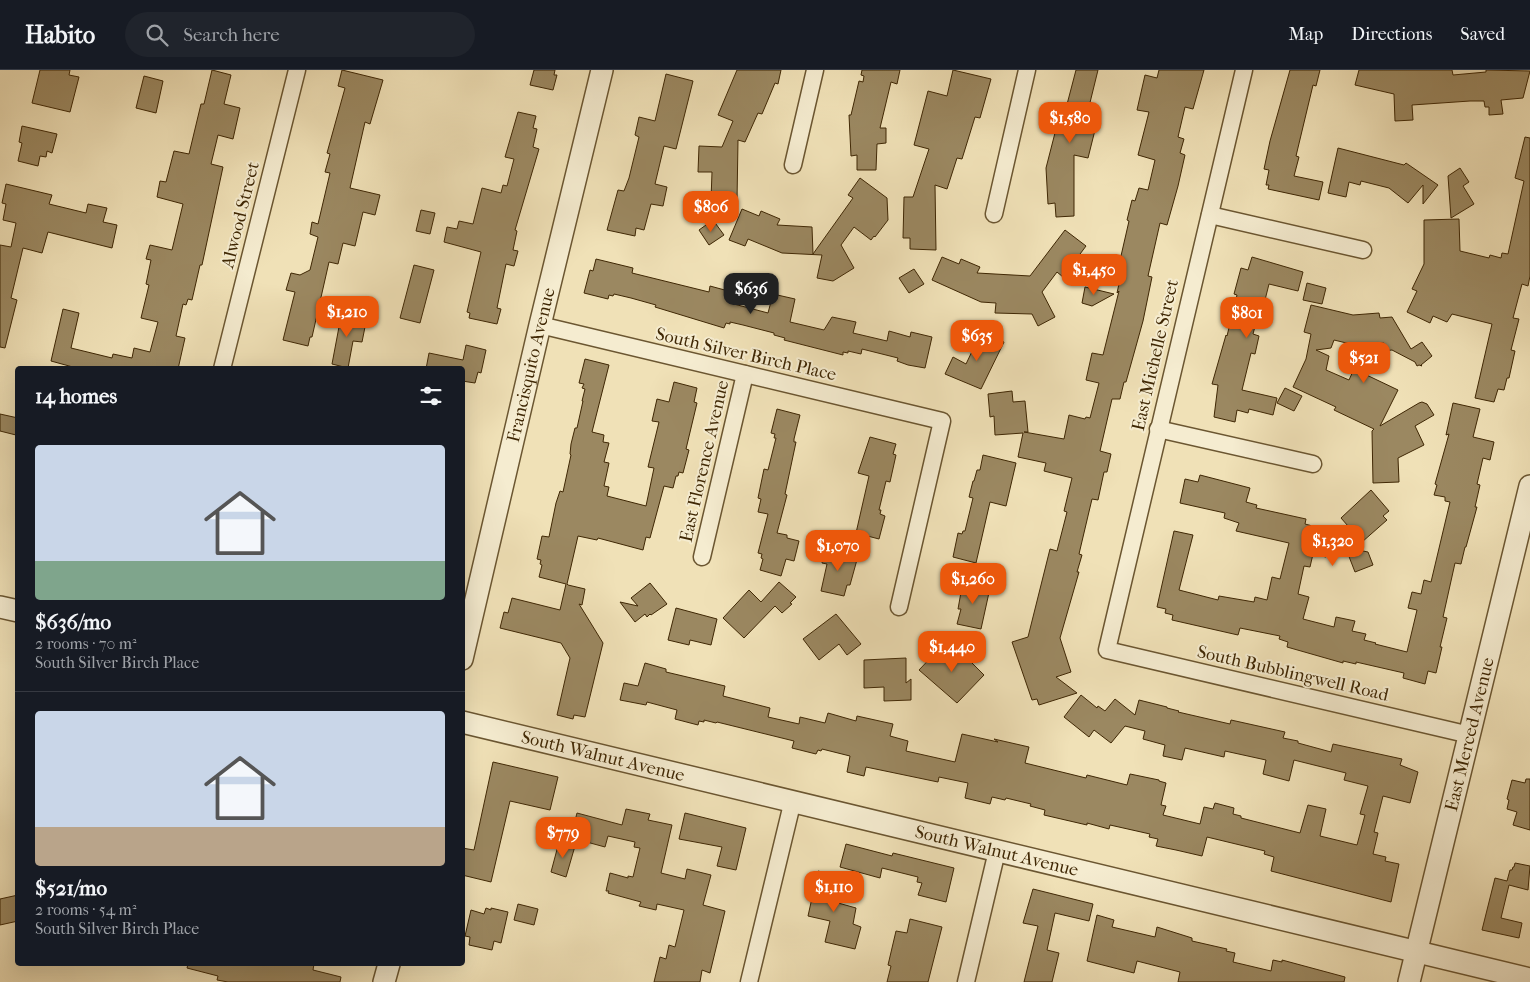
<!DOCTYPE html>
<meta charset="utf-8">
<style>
:root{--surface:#171b24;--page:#20242c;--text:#f1f3f6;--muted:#9ea1a6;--line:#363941;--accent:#ea580c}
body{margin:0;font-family:"IM FELL French Canon",serif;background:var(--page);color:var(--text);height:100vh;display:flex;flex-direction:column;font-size:19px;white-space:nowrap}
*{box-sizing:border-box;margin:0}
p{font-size:16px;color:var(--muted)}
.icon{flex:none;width:28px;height:28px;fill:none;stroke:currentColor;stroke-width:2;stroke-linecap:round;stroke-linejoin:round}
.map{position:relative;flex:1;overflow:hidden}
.sheet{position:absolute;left:15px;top:296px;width:450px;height:600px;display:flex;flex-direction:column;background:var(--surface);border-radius:5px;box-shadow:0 5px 20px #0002}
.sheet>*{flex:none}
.price{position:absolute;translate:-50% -42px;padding:0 11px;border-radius:10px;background:var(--accent);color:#fff;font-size:16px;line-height:32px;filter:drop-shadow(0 1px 2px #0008)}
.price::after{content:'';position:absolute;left:50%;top:30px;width:15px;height:11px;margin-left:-8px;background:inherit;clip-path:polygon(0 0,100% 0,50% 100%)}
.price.current{background:#222;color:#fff}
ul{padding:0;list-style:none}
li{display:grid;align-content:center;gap:10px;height:265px;padding:0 20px}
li+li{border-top:1px solid var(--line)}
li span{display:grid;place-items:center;height:155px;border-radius:5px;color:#555}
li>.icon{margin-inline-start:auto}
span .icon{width:90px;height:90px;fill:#fffc;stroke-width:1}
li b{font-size:21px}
h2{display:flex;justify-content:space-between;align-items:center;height:60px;padding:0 20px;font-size:21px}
header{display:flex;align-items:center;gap:30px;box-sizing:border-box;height:70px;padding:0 25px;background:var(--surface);border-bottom:1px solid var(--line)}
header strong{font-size:24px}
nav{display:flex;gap:28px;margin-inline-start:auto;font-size:18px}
.search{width:350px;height:45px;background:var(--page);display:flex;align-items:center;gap:12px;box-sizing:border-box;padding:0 18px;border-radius:28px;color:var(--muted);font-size:19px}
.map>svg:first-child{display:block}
</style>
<header>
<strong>Habito</strong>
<div class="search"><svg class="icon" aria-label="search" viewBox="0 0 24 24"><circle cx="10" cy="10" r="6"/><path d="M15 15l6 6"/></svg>Search here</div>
<nav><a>Map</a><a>Directions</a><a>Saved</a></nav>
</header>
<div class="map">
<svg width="1530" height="912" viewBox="0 0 1530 912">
<rect width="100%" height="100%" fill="#f0e1b7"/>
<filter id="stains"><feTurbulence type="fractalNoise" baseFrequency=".004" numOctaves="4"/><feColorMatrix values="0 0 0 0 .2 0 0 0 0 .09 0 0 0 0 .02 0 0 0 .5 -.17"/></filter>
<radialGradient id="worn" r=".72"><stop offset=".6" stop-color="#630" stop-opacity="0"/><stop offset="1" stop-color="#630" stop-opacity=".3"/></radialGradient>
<g fill="#9b8861" stroke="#3f2704">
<path d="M 40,0 L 70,0 L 69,5 L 79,7 L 70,42 L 32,33 Z"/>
<path d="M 212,0 L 231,5 L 224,34 L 240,38 L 233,69 L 218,65 L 211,94 L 223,97 L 202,195 L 200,195 L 192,230 L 188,229 L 186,235 L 183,234 L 176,266 L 185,268 L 178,299 L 154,297 L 154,299 L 80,299 L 51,291 L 63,239 L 79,243 L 71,278 L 112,288 L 113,284 L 132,288 L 134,278 L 150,282 L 158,252 L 141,248 L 149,215 L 146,214 L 151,190 L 146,189 L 150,175 L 172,180 L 183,134 L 157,127 L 160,111 L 166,112 L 174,81 L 189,84 L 201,34 L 204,34 Z"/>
<path d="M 342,0 L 383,10 L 370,54 L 365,52 L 350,118 L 380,125 L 375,145 L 363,142 L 355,176 L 343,173 L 338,194 L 329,192 L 312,267 L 310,267 L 308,276 L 283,270 L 295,222 L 286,220 L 291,203 L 300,205 L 310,200 L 318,167 L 310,164 L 312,152 L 318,154 L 330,103 L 325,102 L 330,84 L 327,83 L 345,18 L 338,16 Z"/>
<path d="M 534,0 L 555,0 L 554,5 L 557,5 L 553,20 L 530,15 Z"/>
<path d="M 737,0 L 781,0 L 778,14 L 775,13 L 762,44 L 758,43 L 745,72 L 738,70 L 737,131 L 711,130 L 712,102 L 698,102 L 699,76 L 722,77 L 733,51 L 718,45 Z"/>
<path d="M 862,0 L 900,0 L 897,14 L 891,12 L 880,58 L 886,58 L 886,73 L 877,74 L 876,100 L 857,100 L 857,85 L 851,86 L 849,45 L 851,45 L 859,11 L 863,12 L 864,6 L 861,5 Z"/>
<path d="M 953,0 L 991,9 L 980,48 L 975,47 L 962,89 L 957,88 L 947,119 L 935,115 L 936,180 L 910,179 L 910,168 L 903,168 L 904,127 L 913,127 L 929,79 L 914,75 L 928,21 L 947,26 Z"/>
<path d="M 1076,0 L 1098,0 L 1084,57 L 1095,60 L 1088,88 L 1074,85 L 1074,146 L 1056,147 L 1055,133 L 1048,134 L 1046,98 L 1056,59 L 1058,59 L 1062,41 L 1065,42 Z"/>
<path d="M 1159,0 L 1204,0 L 1193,39 L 1185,37 L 1178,67 L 1184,69 L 1180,83 L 1185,85 L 1178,116 L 1167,155 L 1160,153 L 1148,206 L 1152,207 L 1143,251 L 1126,312 L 1124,312 L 1120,329 L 1112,329 L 1100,381 L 1111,384 L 1107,402 L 1104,402 L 1098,430 L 1092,429 L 1079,484 L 1082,485 L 1077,502 L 1079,502 L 1060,568 L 1071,602 L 1056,607 L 1077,623 L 1039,635 L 1037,629 L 1032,630 L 1012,572 L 1028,567 L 1050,479 L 1057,481 L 1067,442 L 1064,441 L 1072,408 L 1044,401 L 1046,393 L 1018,387 L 1023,363 L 995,365 L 994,346 L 990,347 L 988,324 L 1012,321 L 1013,332 L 1025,331 L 1028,362 L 1024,362 L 1064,369 L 1069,345 L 1085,349 L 1086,347 L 1090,348 L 1099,313 L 1086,310 L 1092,283 L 1103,285 L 1119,221 L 1117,223 L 1122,200 L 1118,199 L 1129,151 L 1127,150 L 1132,130 L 1135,131 L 1139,118 L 1148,120 L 1155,90 L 1138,85 L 1149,42 L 1137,40 L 1145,5 L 1157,8 Z"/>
<path d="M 1290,0 L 1320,0 L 1316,16 L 1313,15 L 1296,86 L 1299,87 L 1294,106 L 1323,112 L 1319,130 L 1268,119 L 1269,115 L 1266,115 L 1269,100 L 1264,99 L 1270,71 Z"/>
<path d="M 1359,0 L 1452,0 L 1453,5 L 1486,2 L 1486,0 L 1530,1 L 1523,28 L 1501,30 L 1503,44 L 1489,45 L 1489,37 L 1485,37 L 1484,31 L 1470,31 L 1412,35 L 1413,50 L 1395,51 L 1394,24 L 1355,15 Z"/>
<path d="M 666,4 L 693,11 L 676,79 L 664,76 L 655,114 L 667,117 L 663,136 L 651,134 L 644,160 L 636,158 L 635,166 L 607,160 L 618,120 L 624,121 L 629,108 L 639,67 L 635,65 L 639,47 L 655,51 Z"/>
<path d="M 144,6 L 163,11 L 156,43 L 136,38 Z"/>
<path d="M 518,42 L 536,46 L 533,58 L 537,59 L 533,77 L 539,79 L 515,160 L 517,161 L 513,180 L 518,181 L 514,196 L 506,194 L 497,238 L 501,239 L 497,254 L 469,248 L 470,243 L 467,242 L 481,182 L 444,172 L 447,157 L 457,159 L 459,151 L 473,154 L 482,118 L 501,123 L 503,115 L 507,116 L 514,89 L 505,87 Z"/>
<path d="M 22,56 L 57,64 L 52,83 L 47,81 L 46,87 L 40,86 L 38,96 L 18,91 L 22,73 L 19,72 Z"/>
<path d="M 1525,67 L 1530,68 L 1530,206 L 1528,216 L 1522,214 L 1513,248 L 1519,249 L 1511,280 L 1515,281 L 1509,308 L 1507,308 L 1504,320 L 1498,319 L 1494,332 L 1475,328 L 1492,254 L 1452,244 L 1447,252 L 1433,246 L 1430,253 L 1407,242 L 1417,221 L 1412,219 L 1424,194 L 1424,150 L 1459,149 L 1460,181 L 1489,188 L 1490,185 L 1501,188 L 1502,183 L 1508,184 L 1524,111 L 1515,108 Z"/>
<path d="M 1338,78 L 1404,95 L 1406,93 L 1438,115 L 1423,134 L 1423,115 L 1408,133 L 1389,118 L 1361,111 L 1360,115 L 1349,112 L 1346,127 L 1328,123 Z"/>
<path d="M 1460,98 L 1469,112 L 1463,116 L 1474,134 L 1451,148 L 1448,106 Z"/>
<path d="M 860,108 L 887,128 L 888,150 L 875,167 L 874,166 L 871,170 L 854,157 L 841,175 L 854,198 L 833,211 L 817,208 L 822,185 L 782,183 L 748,169 L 745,176 L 729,170 L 742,139 L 759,146 L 761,141 L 780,149 L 777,155 L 812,157 L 813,184 L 853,128 L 848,125 Z"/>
<path d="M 6,114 L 52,125 L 49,134 L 86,143 L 88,134 L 107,138 L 103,152 L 117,155 L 112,178 L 48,162 L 42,183 L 23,178 L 11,228 L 17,230 L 5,278 L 0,277 L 0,175 L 11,177 L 16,153 L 3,150 L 6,134 L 2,133 Z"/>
<path d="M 421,140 L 435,143 L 430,164 L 416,161 Z"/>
<path d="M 713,150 L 724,165 L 709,175 L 699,160 Z"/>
<path d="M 1065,160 L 1086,176 L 1063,207 L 1057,202 L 1042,222 L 1055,247 L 1038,256 L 1032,244 L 995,243 L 996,233 L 981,232 L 932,210 L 942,187 L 959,194 L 961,189 L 980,197 L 977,203 L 1030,206 Z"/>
<path d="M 1252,187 L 1303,202 L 1298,221 L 1269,214 L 1265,230 L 1262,230 L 1253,264 L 1259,266 L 1255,284 L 1251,283 L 1242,320 L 1277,328 L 1273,345 L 1249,339 L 1248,343 L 1237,340 L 1235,352 L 1214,347 L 1218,315 L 1212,314 L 1226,265 L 1227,266 L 1237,225 L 1234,224 L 1241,198 L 1248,200 Z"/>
<path d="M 596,189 L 633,198 L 632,203 L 709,222 L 710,216 L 732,222 L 730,233 L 768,243 L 773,224 L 795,229 L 790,252 L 824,260 L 832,247 L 856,252 L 853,263 L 887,271 L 889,261 L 910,267 L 911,262 L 932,267 L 925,298 L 908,295 L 897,291 L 898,288 L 862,279 L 861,284 L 848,281 L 848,283 L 843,282 L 843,285 L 784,270 L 785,268 L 774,265 L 774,263 L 743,255 L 730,252 L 730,254 L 726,253 L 724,258 L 655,237 L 656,235 L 631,228 L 614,224 L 613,226 L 609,225 L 608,229 L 584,223 L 590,200 L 593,201 Z"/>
<path d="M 414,195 L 434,200 L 420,253 L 400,248 Z"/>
<path d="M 914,199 L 924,214 L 909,223 L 899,208 Z"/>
<path d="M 1307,213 L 1326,218 L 1322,234 L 1303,230 Z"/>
<path d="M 1085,217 L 1114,224 L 1092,236 L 1082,233 Z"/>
<path d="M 1311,235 L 1353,245 L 1379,243 L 1380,248 L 1392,247 L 1411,279 L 1422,272 L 1432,286 L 1421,295 L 1422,296 L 1419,295 L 1417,296 L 1415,292 L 1392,280 L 1384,281 L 1384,273 L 1359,276 L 1334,270 L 1331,278 L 1316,280 L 1329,286 L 1326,300 L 1349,310 L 1354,299 L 1398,320 L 1380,356 L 1419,333 L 1422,332 L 1427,334 L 1434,345 L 1415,356 L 1424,375 L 1398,388 L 1399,412 L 1373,413 L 1372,361 L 1374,359 L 1334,340 L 1336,337 L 1293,317 L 1306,289 L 1311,264 L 1304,262 Z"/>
<path d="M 342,241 L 359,244 L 356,255 L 365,257 L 362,272 L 353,271 L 348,298 L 332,294 Z"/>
<path d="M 984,263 L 1004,272 L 981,319 L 945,304 L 953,287 L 966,294 L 977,271 L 979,272 Z"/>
<path d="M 466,275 L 486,280 L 481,303 L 478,302 L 475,313 L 462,311 L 462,299 L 426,299 L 429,283 L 463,290 Z"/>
<path d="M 585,289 L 609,295 L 592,362 L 604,365 L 603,372 L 609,373 L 604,392 L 609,393 L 604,416 L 609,417 L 607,426 L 646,436 L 654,398 L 648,397 L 659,352 L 652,351 L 657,329 L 669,332 L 674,312 L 697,318 L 694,332 L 697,333 L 686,379 L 689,380 L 683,403 L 679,402 L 678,406 L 676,406 L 673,418 L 664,416 L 650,468 L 646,467 L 643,480 L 598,468 L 597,470 L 578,466 L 567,514 L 568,515 L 585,519 L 582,535 L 579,534 L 603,573 L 585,647 L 574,645 L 573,649 L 557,645 L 570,588 L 561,573 L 500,558 L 504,542 L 508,543 L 512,528 L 560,540 L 566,514 L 539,507 L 542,495 L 540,494 L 541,490 L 537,489 L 542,466 L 549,467 L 556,433 L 560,421 L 563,422 L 571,385 L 570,384 L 571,374 L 575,358 L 577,358 L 583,331 L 582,331 L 585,319 L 582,318 L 584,314 L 579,313 Z"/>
<path d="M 1285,318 L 1302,326 L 1294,341 L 1277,333 Z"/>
<path d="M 1453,333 L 1480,339 L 1473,367 L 1494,372 L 1490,390 L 1483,388 L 1477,414 L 1480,415 L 1475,437 L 1477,437 L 1466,477 L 1465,477 L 1461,494 L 1455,493 L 1443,547 L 1447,548 L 1440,577 L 1442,577 L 1436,603 L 1428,601 L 1425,614 L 1403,608 L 1404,603 L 1356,592 L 1356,594 L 1343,591 L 1343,593 L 1287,577 L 1288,572 L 1279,569 L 1280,566 L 1240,558 L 1238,565 L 1172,550 L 1173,545 L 1165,543 L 1166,539 L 1157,537 L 1174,461 L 1193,465 L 1179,520 L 1218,530 L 1219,526 L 1254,532 L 1255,527 L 1267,530 L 1272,507 L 1280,509 L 1289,473 L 1236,461 L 1239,453 L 1224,448 L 1225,443 L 1180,433 L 1185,409 L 1198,412 L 1200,405 L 1250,418 L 1246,432 L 1257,435 L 1256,438 L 1306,449 L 1305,454 L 1320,458 L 1317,470 L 1329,473 L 1326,487 L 1313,484 L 1310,497 L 1304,496 L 1298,524 L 1309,527 L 1303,549 L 1334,557 L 1336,547 L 1355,551 L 1352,561 L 1366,564 L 1364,570 L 1376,573 L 1375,574 L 1407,582 L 1417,540 L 1408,538 L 1412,522 L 1421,524 L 1424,510 L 1431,512 L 1450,432 L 1445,431 L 1445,427 L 1434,425 L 1437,415 L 1435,414 L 1449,364 L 1446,365 Z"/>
<path d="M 777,339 L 800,345 L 794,369 L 794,372 L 796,372 L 785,424 L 787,425 L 777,463 L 787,465 L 787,468 L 799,471 L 794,491 L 786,489 L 781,506 L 760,500 L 763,489 L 761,488 L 762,484 L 758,483 L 768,444 L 758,442 L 761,429 L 758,428 L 764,399 L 768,400 L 776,368 L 774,368 L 775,364 L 771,363 Z"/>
<path d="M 0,344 L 18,348 L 16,365 L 0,361 Z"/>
<path d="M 870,367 L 896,374 L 893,384 L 896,385 L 890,412 L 886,411 L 879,440 L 881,440 L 880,444 L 885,446 L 879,469 L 856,463 L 869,406 L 858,403 Z"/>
<path d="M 983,385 L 1016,393 L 1006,436 L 990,432 L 976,493 L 953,487 L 958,463 L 962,464 L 963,461 L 965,461 L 973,428 L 969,427 L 973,411 L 974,411 L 977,400 L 980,400 Z"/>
<path d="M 1371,420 L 1389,441 L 1383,446 L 1387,450 L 1362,472 L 1341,448 Z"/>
<path d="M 824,479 L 858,486 L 850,515 L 847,515 L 844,526 L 821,521 L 827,494 L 822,493 Z"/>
<path d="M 1358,480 L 1368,482 L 1373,495 L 1355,502 L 1348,484 Z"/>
<path d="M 963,511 L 990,518 L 981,559 L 957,554 L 961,539 L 958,539 Z"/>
<path d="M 779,512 L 796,527 L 790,533 L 792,534 L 782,543 L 775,536 L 744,568 L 723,548 L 749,520 L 761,532 Z"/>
<path d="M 650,513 L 667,534 L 651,545 L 650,544 L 647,547 L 645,544 L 635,552 L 620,532 L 638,536 L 631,528 Z"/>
<path d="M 676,538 L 717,549 L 711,575 L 690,570 L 689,575 L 668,570 Z"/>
<path d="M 836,544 L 861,574 L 847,585 L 839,574 L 819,590 L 803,569 Z"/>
<path d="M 953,574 L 984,605 L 957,633 L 919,600 L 939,579 L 944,584 Z"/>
<path d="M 906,588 L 906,613 L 911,609 L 911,630 L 884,631 L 884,617 L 864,618 L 864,590 Z"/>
<path d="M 645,593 L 666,599 L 666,602 L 725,616 L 723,626 L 770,638 L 768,647 L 799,654 L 800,647 L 825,653 L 828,643 L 856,651 L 857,646 L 893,654 L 890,666 L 908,671 L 906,681 L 955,692 L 962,664 L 998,672 L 994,669 L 1029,677 L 1025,693 L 1086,708 L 1087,705 L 1127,715 L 1130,704 L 1159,710 L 1159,711 L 1166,713 L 1161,735 L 1166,736 L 1163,745 L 1200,754 L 1204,737 L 1213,739 L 1215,733 L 1234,738 L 1233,744 L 1241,746 L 1241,748 L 1300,763 L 1308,735 L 1326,739 L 1320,766 L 1357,775 L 1365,745 L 1360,744 L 1368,716 L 1344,710 L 1346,703 L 1294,690 L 1289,711 L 1263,704 L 1266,690 L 1225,681 L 1224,687 L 1185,678 L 1182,690 L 1163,686 L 1165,675 L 1143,669 L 1145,661 L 1125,656 L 1111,673 L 1094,660 L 1089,667 L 1064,647 L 1081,625 L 1097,638 L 1098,636 L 1105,641 L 1115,629 L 1135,645 L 1139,630 L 1167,637 L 1167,638 L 1179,641 L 1178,642 L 1230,654 L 1231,650 L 1285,662 L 1283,668 L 1298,671 L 1298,673 L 1331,682 L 1333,674 L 1402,689 L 1400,695 L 1418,702 L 1410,733 L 1383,726 L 1374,762 L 1378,763 L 1373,784 L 1386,787 L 1385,791 L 1399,794 L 1391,832 L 1271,801 L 1274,787 L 1264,784 L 1265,781 L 1207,767 L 1202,786 L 1176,780 L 1156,776 L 1158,769 L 1149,767 L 1150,764 L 1110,755 L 1109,759 L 1087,753 L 1087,755 L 1044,745 L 1045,740 L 1030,736 L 1031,734 L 1006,728 L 1005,730 L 992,727 L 990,734 L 965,728 L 968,713 L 939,707 L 938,712 L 866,697 L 864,706 L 847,702 L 850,686 L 822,679 L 821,681 L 818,680 L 816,684 L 792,678 L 794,671 L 717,652 L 716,653 L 704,650 L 704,652 L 699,651 L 698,655 L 675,649 L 677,640 L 647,632 L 646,635 L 620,630 L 624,613 L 638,616 Z"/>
<path d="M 493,692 L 558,707 L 550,740 L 510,731 L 491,812 L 462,805 L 462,778 L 474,780 Z"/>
<path d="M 1526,709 L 1530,709 L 1530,760 L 1513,755 L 1517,742 L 1507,739 L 1509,730 L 1507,729 L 1512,710 L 1525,713 Z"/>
<path d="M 626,739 L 650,744 L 648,750 L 672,755 L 661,803 L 685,809 L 687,799 L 711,805 L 703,835 L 725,841 L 710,903 L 702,900 L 700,912 L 654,912 L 660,887 L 666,889 L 669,875 L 675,877 L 684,840 L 657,834 L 656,840 L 639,836 L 641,832 L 608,823 L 609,821 L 606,821 L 610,803 L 628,808 L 628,806 L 633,807 L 640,778 L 634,777 L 635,772 L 608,766 L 605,777 L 583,771 L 583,773 L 570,770 L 577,743 L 622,755 Z"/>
<path d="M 685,743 L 746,758 L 736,800 L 717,796 L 722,777 L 679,769 Z"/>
<path d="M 559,772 L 575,776 L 566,807 L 551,802 Z"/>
<path d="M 846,774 L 892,786 L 893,783 L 954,798 L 946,832 L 918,825 L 922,813 L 917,812 L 918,807 L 882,798 L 880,808 L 840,797 Z"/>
<path d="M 1515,793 L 1530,796 L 1528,820 L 1509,815 L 1501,848 L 1522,853 L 1519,868 L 1482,860 L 1495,808 L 1507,811 L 1510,800 L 1512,800 L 1513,797 L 1514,797 Z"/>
<path d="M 818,801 L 837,806 L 831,831 L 856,838 L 853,854 L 861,857 L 855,879 L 825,872 L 830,851 L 808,846 Z"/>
<path d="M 1033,819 L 1093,834 L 1089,851 L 1055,843 L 1047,880 L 1059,883 L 1052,912 L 1024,912 L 1038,856 L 1023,853 Z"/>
<path d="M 18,825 L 18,851 L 0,855 L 0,829 Z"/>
<path d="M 518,834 L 538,839 L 534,855 L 514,850 Z"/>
<path d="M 486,838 L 491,840 L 491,838 L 508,842 L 501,873 L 494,871 L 492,880 L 469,875 L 470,867 L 465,866 L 471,840 L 484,844 Z"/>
<path d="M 1097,845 L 1114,850 L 1112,857 L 1155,867 L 1157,857 L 1192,868 L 1192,871 L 1227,879 L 1226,881 L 1235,883 L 1233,892 L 1271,901 L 1273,890 L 1282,892 L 1282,890 L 1345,907 L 1344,912 L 1178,912 L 1180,902 L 1137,891 L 1134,903 L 1087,891 Z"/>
<path d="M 910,849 L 942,857 L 928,912 L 887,912 L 891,896 L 888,895 L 896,861 L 907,863 Z"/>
<path d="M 188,894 L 314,894 L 313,900 L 341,907 L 340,912 L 228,912 L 217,910 L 218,906 L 187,898 Z"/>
</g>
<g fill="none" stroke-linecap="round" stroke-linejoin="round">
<g stroke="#6b5631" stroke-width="19">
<g id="minor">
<path d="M 1244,0 L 1107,580 L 1470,665"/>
<path d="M 793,95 L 815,0"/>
<path d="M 994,144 L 1027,0"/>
<path d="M 1210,145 L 1363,180"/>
<path d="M 540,255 L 942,351 L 899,537"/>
<path d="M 222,299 L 297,0"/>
<path d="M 1158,359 L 1313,394"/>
<path d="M 702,487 L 745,304"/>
<path d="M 749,912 L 793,730"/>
<path d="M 966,912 L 997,781"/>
</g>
</g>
<g stroke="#6b5631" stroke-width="24">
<g id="tertiary">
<path d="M 0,537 L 18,541"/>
<path id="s1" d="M 462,589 L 540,255 L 602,0"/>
<path id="s2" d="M 462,652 L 1530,909"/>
<path d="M 384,912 L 389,894"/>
<path id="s3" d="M 1409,912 L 1530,416"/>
</g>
</g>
<use href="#minor" stroke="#f5ecd0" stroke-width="16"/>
<use href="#tertiary" stroke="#f5ecd0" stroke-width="21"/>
</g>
<g text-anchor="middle" stroke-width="4" stroke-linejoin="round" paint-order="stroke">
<g font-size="18" fill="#3f2704" stroke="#f5ecd0">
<text transform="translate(240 145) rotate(-76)" y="6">Alwood Street</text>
<text transform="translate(746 284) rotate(13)" y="6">South Silver Birch Place</text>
<text transform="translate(1155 285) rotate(-77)" y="6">East Michelle Street</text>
<text dy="6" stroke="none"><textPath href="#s1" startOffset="302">Francisquito Avenue</textPath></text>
<text transform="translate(704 391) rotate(-77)" y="6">East Florence Avenue</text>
<text transform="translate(1293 603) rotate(13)" y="6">South Bubblingwell Road</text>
<text dy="6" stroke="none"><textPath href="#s3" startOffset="255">East Merced Avenue</textPath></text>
<text dy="6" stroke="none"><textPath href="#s2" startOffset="145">South Walnut Avenue</textPath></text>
<text dy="6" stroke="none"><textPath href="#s2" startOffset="550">South Walnut Avenue</textPath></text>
</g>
</g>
<rect width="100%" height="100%" filter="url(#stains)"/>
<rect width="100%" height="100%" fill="url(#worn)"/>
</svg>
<b class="price" style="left:1070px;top:74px">$1,580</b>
<b class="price" style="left:711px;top:163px">$806</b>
<b class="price" style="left:1094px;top:226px">$1,450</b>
<b class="price current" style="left:751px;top:245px">$636</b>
<b class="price" style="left:347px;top:268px">$1,210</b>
<b class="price" style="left:1247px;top:269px">$801</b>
<b class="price" style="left:977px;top:292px">$635</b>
<b class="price" style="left:1364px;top:314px">$521</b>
<b class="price" style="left:1333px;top:497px">$1,320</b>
<b class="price" style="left:838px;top:502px">$1,070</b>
<b class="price" style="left:973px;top:535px">$1,260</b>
<b class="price" style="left:952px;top:603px">$1,440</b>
<b class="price" style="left:563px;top:789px">$779</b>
<b class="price" style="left:834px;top:843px">$1,110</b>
<section class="sheet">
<h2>14 homes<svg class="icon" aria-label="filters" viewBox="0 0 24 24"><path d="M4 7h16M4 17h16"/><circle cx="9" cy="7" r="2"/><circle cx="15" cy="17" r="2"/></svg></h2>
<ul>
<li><span style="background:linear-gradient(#c9d6e8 75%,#7fa58c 0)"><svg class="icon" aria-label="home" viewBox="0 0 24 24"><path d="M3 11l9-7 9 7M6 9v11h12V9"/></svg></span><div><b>$636/mo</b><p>2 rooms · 70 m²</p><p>South Silver Birch Place</p></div></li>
<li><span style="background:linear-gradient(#c9d6e8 75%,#b9a48a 0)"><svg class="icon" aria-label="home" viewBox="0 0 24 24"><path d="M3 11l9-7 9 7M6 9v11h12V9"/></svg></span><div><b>$521/mo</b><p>2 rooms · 54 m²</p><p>South Silver Birch Place</p></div></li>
</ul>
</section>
</div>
